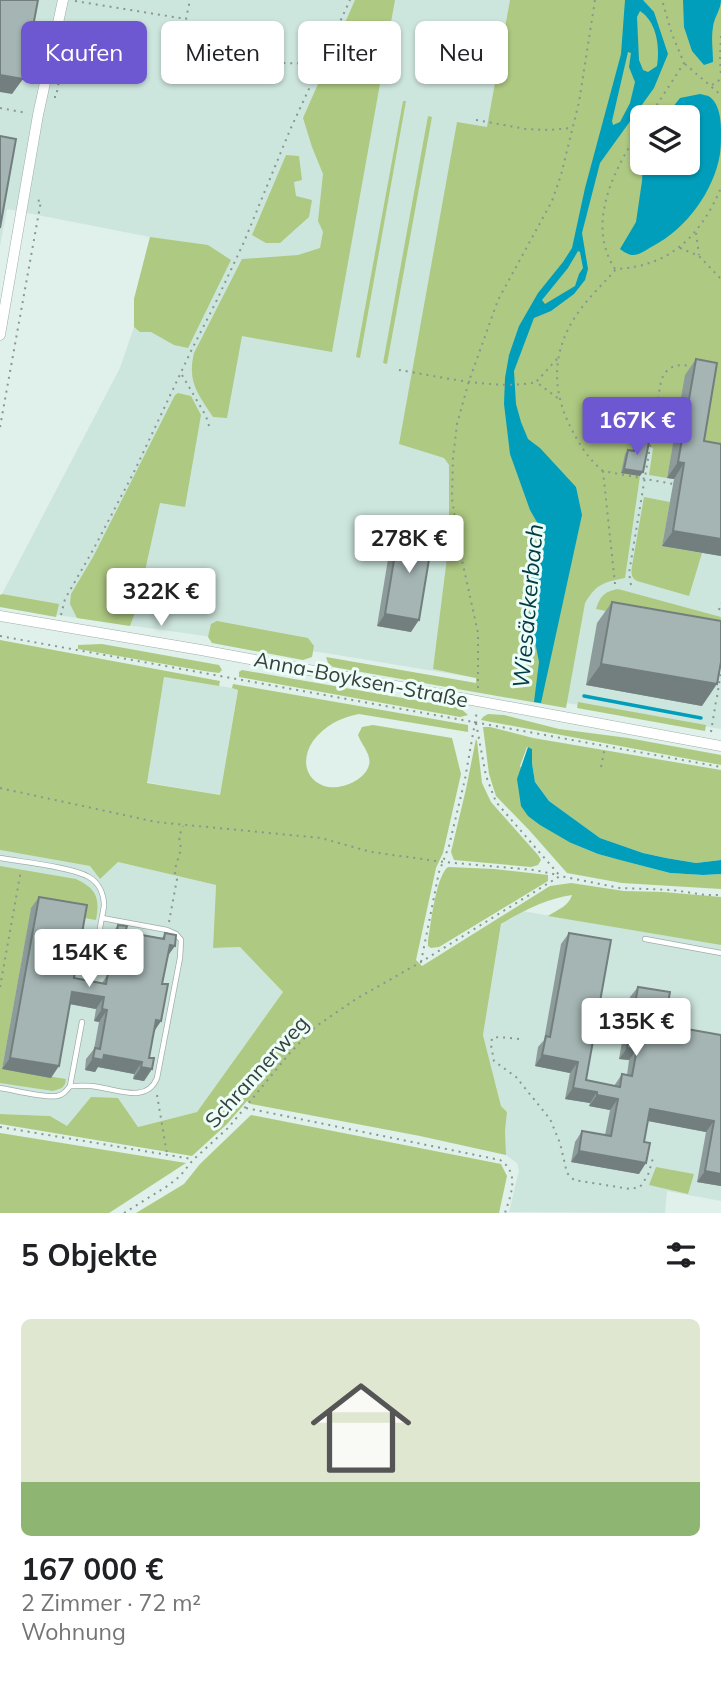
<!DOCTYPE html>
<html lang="de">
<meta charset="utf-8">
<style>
:root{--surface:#fff;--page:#f2f2f2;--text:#202124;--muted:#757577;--line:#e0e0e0;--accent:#6d58d2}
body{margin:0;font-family:Mulish,sans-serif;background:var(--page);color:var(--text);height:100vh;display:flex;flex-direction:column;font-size:26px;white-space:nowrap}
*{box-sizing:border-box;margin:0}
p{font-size:23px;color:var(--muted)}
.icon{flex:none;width:38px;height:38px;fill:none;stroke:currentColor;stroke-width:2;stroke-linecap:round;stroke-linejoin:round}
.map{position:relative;height:1213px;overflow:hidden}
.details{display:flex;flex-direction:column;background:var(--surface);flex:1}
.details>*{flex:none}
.banner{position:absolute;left:21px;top:21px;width:679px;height:63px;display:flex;gap:14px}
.controls{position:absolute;left:630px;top:105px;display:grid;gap:14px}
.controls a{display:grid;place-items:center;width:70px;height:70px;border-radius:10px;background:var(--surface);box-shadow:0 2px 5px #0004;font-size:35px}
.price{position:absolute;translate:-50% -60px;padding:0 16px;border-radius:7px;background:#fff;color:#222;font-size:23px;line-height:46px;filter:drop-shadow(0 2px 4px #0008)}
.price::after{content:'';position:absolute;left:50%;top:42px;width:21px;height:16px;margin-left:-10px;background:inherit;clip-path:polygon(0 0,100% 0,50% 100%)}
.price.current{background:var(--accent);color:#fff}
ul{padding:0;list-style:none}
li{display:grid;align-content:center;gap:14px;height:371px;padding:0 21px}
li+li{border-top:2px solid var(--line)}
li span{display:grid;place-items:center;height:217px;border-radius:10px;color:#555}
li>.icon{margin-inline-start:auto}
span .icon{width:126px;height:126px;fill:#fffc;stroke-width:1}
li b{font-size:30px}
h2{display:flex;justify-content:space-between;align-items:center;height:84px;padding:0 21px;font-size:30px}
.chip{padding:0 24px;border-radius:10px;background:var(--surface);box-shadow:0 2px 5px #0004;font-size:24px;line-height:63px}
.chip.current{background:var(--accent);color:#fff}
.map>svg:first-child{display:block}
</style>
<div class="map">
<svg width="721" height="1213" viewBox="0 0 721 1213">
<rect width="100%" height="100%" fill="#e0f0ea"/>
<g fill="#cde6dd" fill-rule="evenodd">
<path d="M 0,0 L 721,0 L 721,729 L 549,700 L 476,678 L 325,653 L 0,607 L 0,599 L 2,594 L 120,368 L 134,327 L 134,299 L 150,237 L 7,209 L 0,246 ZM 642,117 L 688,117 L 688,163 L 642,163 Z"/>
<path d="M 164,677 L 238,689 L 220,795 L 146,782 Z"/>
<path d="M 0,850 L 90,866 L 118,862 L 216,885 L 213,948 L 240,947 L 283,992 L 197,1112 L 138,1127 L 118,1098 L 67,1127 L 50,1116 L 0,1114 Z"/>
<path d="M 522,911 L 721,945 L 721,1201 L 667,1191 L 665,1213 L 509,1212 L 519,1170 L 517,1163 L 506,1155 L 505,1131 L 507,1112 L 501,1106 L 483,1035 L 501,925 Z"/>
</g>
<g fill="#aec982" fill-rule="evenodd">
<path d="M 355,0 L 395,0 L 332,352 L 242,336 L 227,418 L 213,417 C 198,394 187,382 194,353 L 242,259 L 298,255 L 320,248 L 323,232 L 318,221 L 323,174 L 312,147 L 303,118 Z"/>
<path d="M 510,0 L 721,0 L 721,462 L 703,458 L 686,375 L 667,478 L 649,475 L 653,448 L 647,446 L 640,476 L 625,578 C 604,582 596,584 585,603 L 566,708 L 333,667 L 328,663 L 326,657 L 476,683 L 476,678 L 433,669 L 449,542 L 449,465 L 444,458 L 399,444 L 457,122 L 487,127 ZM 642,117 L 688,117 L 688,163 L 642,163 Z"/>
<path d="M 403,101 L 406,101 L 360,358 L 356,357 Z"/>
<path d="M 428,116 L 432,117 L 387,364 L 383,363 Z"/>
<path d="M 286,155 L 299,156 L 302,180 L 294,182 L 296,196 L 312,200 L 309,217 L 280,243 L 266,243 L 252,235 Z"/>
<path d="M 150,237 L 208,245 L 231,260 L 188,348 L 174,345 L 151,332 L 140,332 L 134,327 L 134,299 Z"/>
<path d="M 178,393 L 191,396 L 201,415 L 185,507 L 160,503 L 137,607 L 130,626 L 77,618 L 70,604 L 71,594 L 93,557 L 175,395 Z"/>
<path d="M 644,497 L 670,502 L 662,546 L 702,553 L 689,596 L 637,581 C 631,578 631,573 632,566 Z"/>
<path d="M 618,589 L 721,617 L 721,632 L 710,695 L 705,693 L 708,631 L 596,609 C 600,596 605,591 618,589 Z"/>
<path d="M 2,594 L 59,604 L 56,617 L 0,607 L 0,595 Z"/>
<path d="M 217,621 L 308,638 L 314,646 L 312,657 L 303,660 L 212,643 L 208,637 L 211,624 Z"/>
<path d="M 0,640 L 220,681 L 219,686 L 164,677 L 147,783 L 220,795 L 238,690 L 232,688 L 233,684 L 468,725 L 468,732 L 359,714 C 341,717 324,726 313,741 C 302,757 303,778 324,786 C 339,791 365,781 369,765 C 372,755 361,744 358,735 L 362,727 L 373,725 L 452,738 L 461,774 L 443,853 L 436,868 L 416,960 L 422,966 L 550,886 L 571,883 L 624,891 L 663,892 L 721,897 L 721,945 L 548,916 C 557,910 569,906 572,895 C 546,899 524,910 501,924 L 483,1035 L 501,1106 L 507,1112 L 505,1131 L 506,1155 L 420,1136 L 251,1104 L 247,1101 L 227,1124 L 192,1156 L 0,1124 L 0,1114 L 50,1116 L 67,1126 L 91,1097 L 118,1098 L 138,1127 L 197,1112 L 283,992 L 240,947 L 213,948 L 216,885 L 118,862 L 100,879 L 90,866 L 0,850 Z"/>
<path d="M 102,644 L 219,665 L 222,670 L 219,673 L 204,671 L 78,649 L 78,645 Z"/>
<path d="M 242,670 L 460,708 L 468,715 L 460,717 L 239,677 L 239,672 Z"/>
<path d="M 578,702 L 706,725 L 705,731 L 577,708 Z"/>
<path d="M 488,714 L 504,715 L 559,729 L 628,738 L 721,755 L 721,765 L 481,720 L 483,717 Z"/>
<path d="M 483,727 L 490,727 L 533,738 L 721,770 L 721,860 L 696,863 L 666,858 L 643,853 L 600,838 L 549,801 L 535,782 L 532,763 L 532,749 L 527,747 L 520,766 L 571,843 L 598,854 L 670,873 L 703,875 L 721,874 L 721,889 L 622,883 L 567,873 L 530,831 L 496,796 L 489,774 Z"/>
<path d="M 476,739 L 477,741 L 482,783 L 491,802 L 538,855 L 541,860 L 538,865 L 531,867 L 454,860 L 451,852 L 466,789 Z"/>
<path d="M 0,866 L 76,879 C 97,889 100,898 96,920 L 31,909 L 2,1069 L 66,1079 L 65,1084 L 62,1088 L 53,1091 L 0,1083 Z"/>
<path d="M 448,867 L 494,869 L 548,875 L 548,881 L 439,947 L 431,948 L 428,946 L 428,941 C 431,923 436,876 448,867 Z"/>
<path d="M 251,1115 L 501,1164 L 507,1176 L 499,1213 L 136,1213 L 184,1184 L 200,1164 Z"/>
<path d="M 0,1133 L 186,1163 L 109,1213 L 0,1213 Z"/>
<path d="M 656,1167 L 694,1174 L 688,1194 L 649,1185 Z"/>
</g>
<g fill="#019ebc" fill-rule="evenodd">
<path d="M 625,0 L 643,0 L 654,12 L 668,54 L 654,88 L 600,163 L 582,233 L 588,269 L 585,280 L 574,294 L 551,311 L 534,318 L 514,371 L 516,404 L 521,422 L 528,439 L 540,448 L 576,487 L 582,515 L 541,703 L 534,702 L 539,662 L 530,616 L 528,585 L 539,545 L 538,524 L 530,510 L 510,454 L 504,404 L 505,378 L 509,355 L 519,326 L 538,293 L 563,262 L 572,248 L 585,188 L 621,54 ZM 640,11 C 657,22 660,47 657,66 L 648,72 L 643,70 L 639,60 L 637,17 ZM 628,52 L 631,53 L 629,67 L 635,82 L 630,103 L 620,122 L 613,125 L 612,121 ZM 578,251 L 580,252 L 583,268 L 579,274 L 575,286 L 545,304 L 542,300 L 568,268 Z"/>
<path d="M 683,0 L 721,0 C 721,10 714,17 713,27 C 711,38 713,50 713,62 L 704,65 L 692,51 L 684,27 Z"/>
<path d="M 700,94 C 703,95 707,95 710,97 C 720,105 721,121 721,132 C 721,139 721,147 720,154 C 714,191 686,229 653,246 C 639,254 634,260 620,249 L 636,222 L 642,181 L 643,163 L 688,163 L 688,117 L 665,117 L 680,98 Z"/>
<path d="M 528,747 L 532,749 L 532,763 L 535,782 L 549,801 L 600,838 L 643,853 L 666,858 L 696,863 L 721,860 L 721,874 L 703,875 L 670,873 L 620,860 L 598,854 L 571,843 L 540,825 L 528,816 L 521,806 L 517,779 Z"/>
</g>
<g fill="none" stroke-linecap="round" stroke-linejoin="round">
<path stroke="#019ebc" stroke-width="3.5" d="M 584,696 L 701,718"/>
<g stroke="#9faea8" stroke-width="6">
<g id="service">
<path d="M 0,858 C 22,862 71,867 89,877 C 99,883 104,894 104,906 L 91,977"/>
<path d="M 645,939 L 721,953"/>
<path d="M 70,1086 C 79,1086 89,1085 98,1087 C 119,1090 147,1103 157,1078 L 180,958 L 181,940 L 176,934 L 167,930 L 102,918"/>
<path d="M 0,1088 C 14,1090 43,1098 57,1096 C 63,1095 66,1091 70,1086 L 82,1022"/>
</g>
</g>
<g stroke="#9faea8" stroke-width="11">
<g id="minor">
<path d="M 0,335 L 38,115 L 63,0"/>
<path d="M 0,616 L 201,650 L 721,746"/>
</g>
</g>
<g stroke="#8a9691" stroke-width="2" stroke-dasharray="2 5" stroke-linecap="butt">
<path d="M 75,1 L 186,19 L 190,0"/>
<path d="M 721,36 L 720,59 L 721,77"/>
<path d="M 215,48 L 260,60 L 284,63 L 320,64"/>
<path d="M 685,64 L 721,95"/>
<path d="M 712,85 L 721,79"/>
<path d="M 54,97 L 56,97 L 62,64"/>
<path d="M 0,108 L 27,113"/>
<path d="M 649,117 L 684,63 L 672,34 L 662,0"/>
<path d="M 476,120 L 526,129 L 548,130 L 572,128"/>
<path d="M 696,233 L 699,255"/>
<path d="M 680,248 L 699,256 L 721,279"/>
<path d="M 615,269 C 585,223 615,167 642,127"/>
<path d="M 557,359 L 536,382 L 559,399"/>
<path d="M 399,370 C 437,376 499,391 536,382"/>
<path d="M 182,375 L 206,416 L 209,426"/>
<path d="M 0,427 L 41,201 L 35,200"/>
<path d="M 603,471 C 589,460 579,444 571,428 C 549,385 553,344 583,306 C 593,293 605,282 616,269 C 671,266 700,236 721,188"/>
<path d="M 615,584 L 603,471 L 673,484"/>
<path d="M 631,585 L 629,573 L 661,381 C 667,365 677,364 692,366"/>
<path d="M 719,610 L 721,603"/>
<path d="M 61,615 L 65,599 L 93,550 L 134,472 L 192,349 L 215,304 L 244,242 L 290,130 L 350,0"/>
<path d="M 0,636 L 721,767"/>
<path d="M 478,688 L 478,633 L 460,551 L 452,499 L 453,458 L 457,424 L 469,381 L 498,300 L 552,201 L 561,175 L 579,102 L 595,0"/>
<path d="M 717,697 L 721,671"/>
<path d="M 476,723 L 486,776 L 496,802 L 560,876"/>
<path d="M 711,732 L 716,701"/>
<path d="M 601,767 L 605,747"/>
<path d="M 0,788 L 156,822 L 321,838 L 371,852 L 444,862 L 534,870 L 558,875"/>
<path d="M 169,922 L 177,879 L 175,873 L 176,865 L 181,849 L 179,837 L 183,826"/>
<path d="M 421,962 L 439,872 L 449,846 L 465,779 L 477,711"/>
<path d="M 0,987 L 21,870"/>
<path d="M 519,1039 L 499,1037 L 492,1038 L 491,1045 L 494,1061 L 516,1077 L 550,1119 L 560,1143 L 567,1173 L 574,1180 L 630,1189 L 640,1187 L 648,1175 L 653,1158"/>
<path d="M 157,1095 L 167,1154"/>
<path d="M 246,1108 L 500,1160 C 520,1173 511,1194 505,1213"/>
<path d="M 0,1127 L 192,1159"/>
<path d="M 124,1213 L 169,1185 L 180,1176 L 193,1160 L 229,1127 L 289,1054 L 315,1027 L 356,999 L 421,962 L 560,876 L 620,888 L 672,890 L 706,895 L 721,895"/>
</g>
<use href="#service" stroke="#fff" stroke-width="4.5"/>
<use href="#minor" stroke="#fff" stroke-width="10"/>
</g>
<g fill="#8d9c9b">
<path d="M 696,359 L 704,441 L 721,556 L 662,546 L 674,479 L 667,478 L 685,375 Z"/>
<path d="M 637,440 L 640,476 L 621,473 L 625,454 L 628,450 L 632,451 L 634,444 Z"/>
<path d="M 399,530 L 411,632 L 377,626 L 391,541 Z"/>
<path d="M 612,602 L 702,706 L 586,685 L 597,623 Z"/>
<path d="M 39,897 L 74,978 L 102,983 L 108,974 L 113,948 L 107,947 L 110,936 L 118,925 L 125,932 L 162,938 L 165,933 L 168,956 L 162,984 L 161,1021 L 154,1032 L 149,1058 L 152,1069 L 144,1081 L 133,1079 L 134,1074 L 98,1067 L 95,1072 L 85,1070 L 86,1059 L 94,1049 L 99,1022 L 94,1021 L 96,1009 L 70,1004 L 51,1078 L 2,1069 L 31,908 Z"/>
<path d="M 569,933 L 586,1080 L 614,1086 L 622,1074 L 627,1075 L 629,1060 L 619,1059 L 630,997 L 638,987 L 664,1025 L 721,1035 L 721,1186 L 697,1182 L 706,1132 L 648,1121 L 639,1174 L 571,1162 L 575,1142 L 582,1131 L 605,1135 L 610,1110 L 589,1106 L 590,1103 L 565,1099 L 570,1073 L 535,1066 L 538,1047 L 544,1040 L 561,944 Z"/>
</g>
<g fill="#737f7e">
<path d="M 0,75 L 23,79 L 12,94 L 0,92 Z"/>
<path d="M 678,462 L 684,463 L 674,479 L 667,478 Z"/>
<path d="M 624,469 L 643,472 L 640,476 L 621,473 Z"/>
<path d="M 673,531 L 721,539 L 721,556 L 662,546 Z"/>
<path d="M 385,614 L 419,620 L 411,632 L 377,626 Z"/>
<path d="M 601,664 L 717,684 L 702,706 L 586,685 Z"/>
<path d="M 116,936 L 121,936 L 113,948 L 107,947 Z"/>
<path d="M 170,945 L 175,946 L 167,957 Z"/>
<path d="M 72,992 L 104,997 L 96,1009 L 64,1003 Z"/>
<path d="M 102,1009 L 107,1010 L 99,1022 L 94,1021 Z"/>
<path d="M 156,1020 L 161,1021 L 153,1032 Z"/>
<path d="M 627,1048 L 637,1049 L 629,1060 L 619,1059 Z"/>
<path d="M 104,1055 L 142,1062 L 134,1074 L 98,1067 L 95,1072 L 85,1070 L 93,1058 Z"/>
<path d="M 542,1055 L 578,1062 L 570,1073 L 535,1066 Z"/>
<path d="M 10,1058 L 59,1066 L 51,1078 L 2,1069 Z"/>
<path d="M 141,1067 L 152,1069 L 144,1081 L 133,1079 Z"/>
<path d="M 573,1088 L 597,1092 L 590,1103 L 565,1099 Z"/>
<path d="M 597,1095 L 618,1099 L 610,1110 L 589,1106 Z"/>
<path d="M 650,1109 L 714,1121 L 706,1132 L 643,1120 Z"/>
<path d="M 579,1151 L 646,1163 L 639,1174 L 571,1162 Z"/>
<path d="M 705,1171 L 721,1174 L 721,1186 L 697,1182 Z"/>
</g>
<g fill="#a4b5b4" stroke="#737f7e" stroke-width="2">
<path d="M 0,0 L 38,0 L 23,79 L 0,75 Z"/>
<path d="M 0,136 L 16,139 L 0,228 Z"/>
<path d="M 696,359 L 717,363 L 704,441 L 721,444 L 721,539 L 673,531 L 684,463 L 678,462 Z"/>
<path d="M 637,440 L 649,442 L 643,472 L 624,469 L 628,450 L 634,451 Z"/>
<path d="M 399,530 L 433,535 L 419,620 L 385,614 Z"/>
<path d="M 612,602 L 721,621 L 721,662 L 717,684 L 601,664 Z"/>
<path d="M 39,897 L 87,905 L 74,978 L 106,984 L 108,973 L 114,974 L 121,936 L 116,936 L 118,925 L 127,926 L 125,932 L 164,939 L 165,933 L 176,935 L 175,946 L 170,945 L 162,984 L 168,984 L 161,1021 L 156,1020 L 149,1058 L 154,1058 L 152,1069 L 141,1067 L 142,1062 L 104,1055 L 103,1060 L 93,1058 L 95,1048 L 100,1049 L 107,1010 L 102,1009 L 104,997 L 72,992 L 59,1066 L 10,1058 Z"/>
<path d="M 569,933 L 611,940 L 586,1080 L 620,1087 L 622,1074 L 632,1076 L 637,1049 L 627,1048 L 638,987 L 670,992 L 664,1025 L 721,1035 L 721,1174 L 705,1171 L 714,1121 L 650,1109 L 644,1142 L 650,1143 L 646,1163 L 579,1151 L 582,1131 L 611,1136 L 618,1099 L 597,1095 L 597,1092 L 573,1088 L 578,1062 L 542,1055 L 546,1036 L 550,1037 Z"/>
</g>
<g text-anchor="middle" stroke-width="6" stroke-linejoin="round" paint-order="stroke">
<g font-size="21" fill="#383f3c" stroke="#edfdf7">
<text transform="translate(361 680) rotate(11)" y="7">Anna-Boyksen-Straße</text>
<text transform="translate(257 1072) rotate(-48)" y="7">Schrannerweg</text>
</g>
<g font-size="23" font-style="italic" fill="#003a46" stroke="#edfdf7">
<text transform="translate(528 606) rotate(-85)" y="8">Wiesäckerbach</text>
</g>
</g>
</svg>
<div class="controls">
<a><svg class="icon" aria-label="layers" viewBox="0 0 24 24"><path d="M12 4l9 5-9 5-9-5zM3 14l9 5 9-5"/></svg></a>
</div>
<b class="price current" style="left:637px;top:457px">167K €</b>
<b class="price" style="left:409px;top:575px">278K €</b>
<b class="price" style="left:161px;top:628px">322K €</b>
<b class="price" style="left:89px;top:989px">154K €</b>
<b class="price" style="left:636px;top:1058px">135K €</b>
<div class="banner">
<a class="chip current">Kaufen</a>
<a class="chip">Mieten</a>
<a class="chip">Filter</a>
<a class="chip">Neu</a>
</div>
</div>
<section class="details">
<h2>5 Objekte<svg class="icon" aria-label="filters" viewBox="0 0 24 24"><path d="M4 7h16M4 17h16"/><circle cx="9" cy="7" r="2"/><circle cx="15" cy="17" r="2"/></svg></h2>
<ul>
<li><span style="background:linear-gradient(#dfe7d0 75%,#8fb573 0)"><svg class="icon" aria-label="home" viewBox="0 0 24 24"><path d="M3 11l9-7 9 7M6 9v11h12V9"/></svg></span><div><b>167 000 €</b><p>2 Zimmer · 72 m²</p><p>Wohnung</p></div></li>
</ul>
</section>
